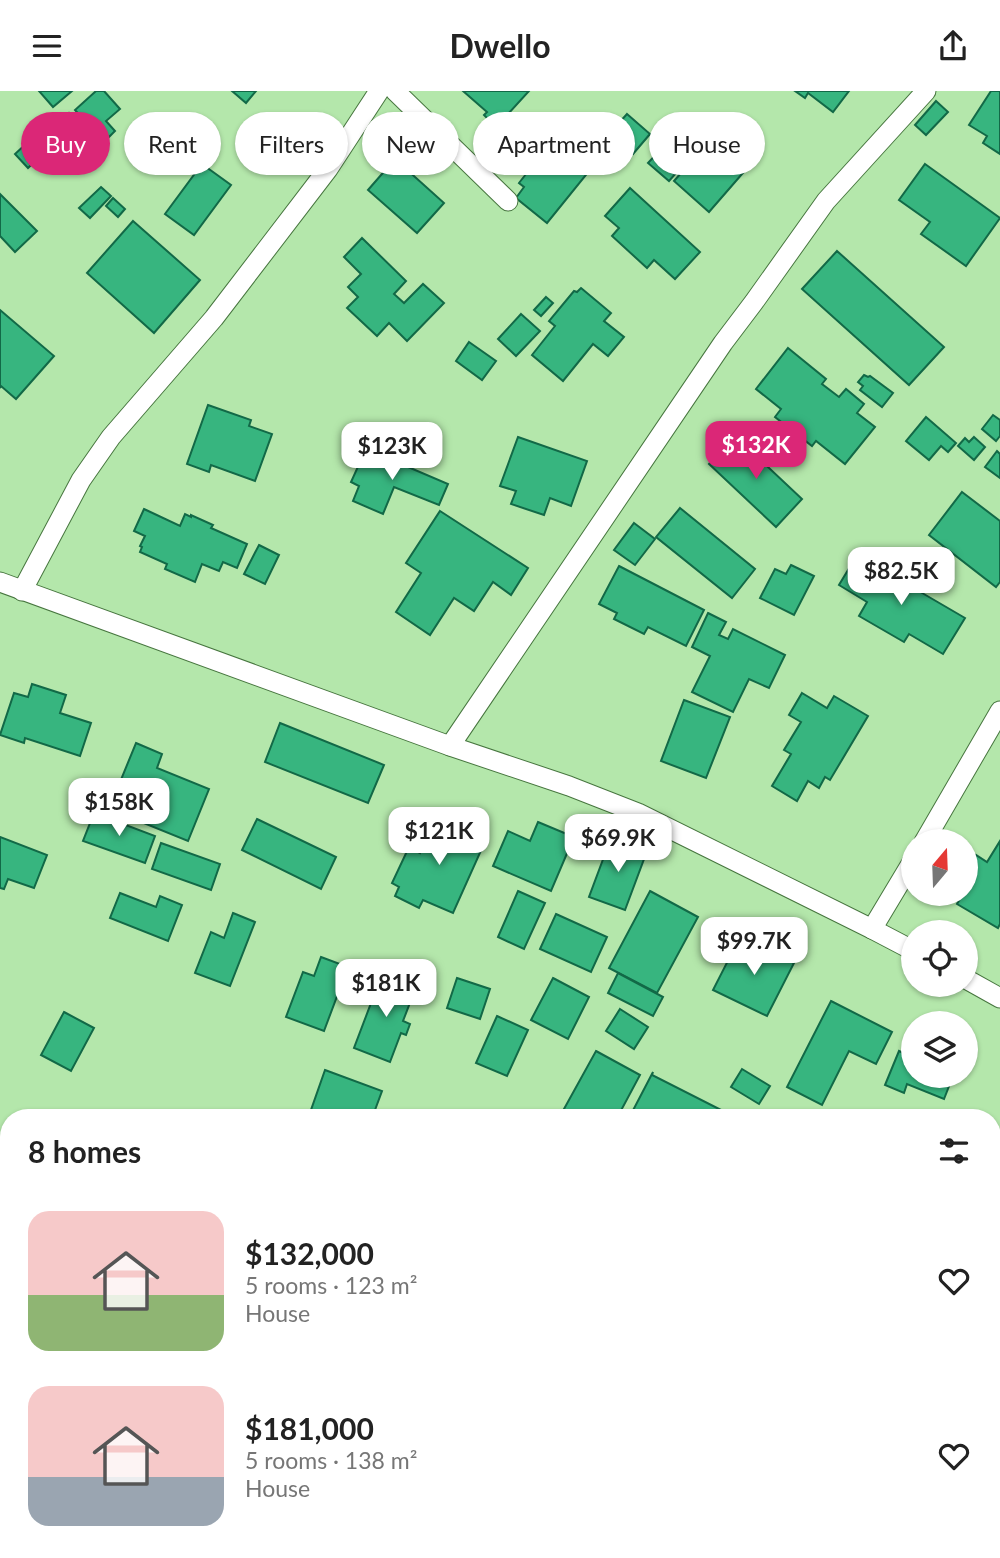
<!DOCTYPE html>
<meta charset="utf-8">
<style>
:root{--surface:#fff;--page:#f6f6f6;--text:#222;--muted:#767676;--accent:#db2777}
body{margin:0;font-family:Lato,sans-serif;background:var(--page);color:var(--text);height:100vh;display:flex;flex-direction:column;font-size:26px;white-space:nowrap}
*{box-sizing:border-box;margin:0}
p{font-size:23px;color:var(--muted)}
.icon{flex:none;width:38px;height:38px;fill:none;stroke:currentColor;stroke-width:2;stroke-linecap:round;stroke-linejoin:round}
.map{position:relative;flex:1;overflow:hidden}
.side{position:absolute;left:0px;top:1018px;width:1001px;height:450px;display:flex;flex-direction:column;background:var(--surface);border-radius:28px 28px 0 0;box-shadow:0 2px 5px #0004}
.side>*{flex:none}
.top-card{position:absolute;left:21px;top:21px;width:959px;height:63px;display:flex;gap:14px}
.needle{width:46px;rotate:19deg}
.buttons{position:absolute;left:901px;top:738px;display:grid;gap:14px}
.buttons a{display:grid;place-items:center;width:77px;height:77px;border-radius:50%;background:var(--surface);box-shadow:0 2px 5px #0004;font-size:35px}
.price{position:absolute;translate:-50% -60px;padding:0 16px;border-radius:14px;background:#fff;color:#222;font-size:23px;line-height:46px;filter:drop-shadow(0 2px 4px #0008)}
.price::after{content:'';position:absolute;left:50%;top:42px;width:21px;height:16px;margin-left:-10px;background:inherit;clip-path:polygon(0 0,100% 0,50% 100%)}
.price.current{background:var(--accent);color:#fff}
ul{padding:0;list-style:none}
li{display:flex;align-items:center;gap:21px;height:175px;padding:0 28px}
li span{display:grid;place-items:center;flex:none;width:196px;height:140px;border-radius:21px;color:#555}
li>.icon{margin-inline-start:auto}
span .icon{width:84px;height:84px;fill:#fffc;stroke-width:1}
li b{font-size:30px}
h2{display:flex;justify-content:space-between;align-items:center;height:84px;padding:0 28px;font-size:30px}
.tag{padding:0 24px;border-radius:32px;background:var(--surface);box-shadow:0 2px 5px #0004;font-size:24px;line-height:63px}
.tag.current{background:var(--accent);color:#fff}
header{display:flex;justify-content:space-between;align-items:center;height:91px;padding:0 28px;background:var(--surface);font-size:32px;font-weight:700}
.map>svg:first-child{display:block}
</style>
<header><svg class="icon" aria-label="menu" viewBox="0 0 24 24"><path d="M4 6h16M4 12h16M4 18h16"/></svg>Dwello<svg class="icon" aria-label="share" viewBox="0 0 24 24"><path d="M12 15V3M7 8l5-5 5 5M5 13v7h14v-7"/></svg></header>
<div class="map">
<svg width="1000" height="1467" viewBox="0 0 1000 1467">
<rect width="100%" height="100%" fill="#b4e7ab"/>
<g fill="#37b57f" stroke="#126947" stroke-width="2">
<path d="M 39,0 L 72,0 L 53,16 Z"/>
<path d="M 96,0 L 104,0 L 120,18 L 106,30 L 115,40 L 104,51 L 75,19 Z"/>
<path d="M 232,0 L 256,0 L 246,12 Z"/>
<path d="M 463,0 L 529,0 L 496,36 L 484,24 L 487,21 Z"/>
<path d="M 795,0 L 849,0 L 833,21 L 808,2 L 805,7 Z"/>
<path d="M 991,0 L 1000,0 L 1000,63 L 983,52 L 987,45 L 969,34 Z"/>
<path d="M 936,10 L 948,21 L 926,44 L 915,34 Z"/>
<path d="M 69,22 L 98,53 L 87,63 L 58,33 Z"/>
<path d="M 627,23 L 650,43 L 633,63 L 610,42 Z"/>
<path d="M 727,30 L 762,60 L 709,121 L 674,90 Z"/>
<path d="M 575,33 L 607,58 L 547,132 L 516,107 L 524,96 L 519,92 L 559,41 L 565,45 Z"/>
<path d="M 41,39 L 58,56 L 49,64 L 46,60 L 28,77 L 15,63 Z"/>
<path d="M 664,55 L 684,73 L 669,90 L 648,72 Z"/>
<path d="M 395,68 L 444,112 L 417,142 L 368,99 Z"/>
<path d="M 202,73 L 231,94 L 194,144 L 165,123 Z"/>
<path d="M 925,73 L 1000,127 L 966,175 L 921,143 L 930,131 L 899,109 Z"/>
<path d="M 101,96 L 111,105 L 90,127 L 79,117 Z"/>
<path d="M 630,97 L 700,161 L 675,188 L 654,169 L 647,177 L 612,145 L 619,137 L 605,125 Z"/>
<path d="M 0,103 L 37,140 L 15,161 L 0,145 Z"/>
<path d="M 113,107 L 125,118 L 118,126 L 106,115 Z"/>
<path d="M 133,130 L 200,189 L 154,242 L 87,182 Z"/>
<path d="M 362,147 L 406,190 L 394,203 L 404,212 L 423,193 L 444,212 L 407,250 L 389,232 L 377,245 L 347,217 L 358,206 L 348,196 L 361,183 L 344,166 Z"/>
<path d="M 837,160 L 944,256 L 909,294 L 802,198 Z"/>
<path d="M 581,197 L 611,222 L 604,230 L 624,246 L 608,265 L 593,253 L 563,290 L 532,264 L 555,235 L 549,230 L 574,200 L 577,201 Z"/>
<path d="M 546,206 L 553,212 L 541,225 L 534,219 Z"/>
<path d="M 0,219 L 54,265 L 16,308 L 1,295 L 0,297 Z"/>
<path d="M 521,223 L 540,240 L 516,265 L 498,248 Z"/>
<path d="M 469,251 L 496,270 L 482,289 L 456,270 Z"/>
<path d="M 788,257 L 826,288 L 822,293 L 839,306 L 846,298 L 864,313 L 857,322 L 875,336 L 845,373 L 816,350 L 812,355 L 775,326 L 781,318 L 756,298 Z"/>
<path d="M 864,284 L 868,286 L 870,285 L 893,302 L 882,316 L 860,299 L 863,295 L 858,291 Z"/>
<path d="M 208,314 L 251,329 L 249,335 L 272,343 L 255,390 L 211,374 L 209,381 L 187,373 Z"/>
<path d="M 993,324 L 1000,329 L 1000,345 L 996,350 L 982,338 Z"/>
<path d="M 926,326 L 956,352 L 948,361 L 941,355 L 929,369 L 906,350 Z"/>
<path d="M 735,345 L 802,408 L 776,436 L 709,373 Z"/>
<path d="M 518,346 L 587,370 L 571,415 L 550,407 L 544,424 L 511,413 L 516,400 L 500,395 Z"/>
<path d="M 974,346 L 985,356 L 974,369 L 958,355 L 965,347 L 969,351 Z"/>
<path d="M 366,358 L 448,393 L 439,414 L 394,396 L 383,423 L 353,410 L 359,395 L 351,391 Z"/>
<path d="M 997,360 L 1000,363 L 1000,387 L 985,376 Z"/>
<path d="M 962,401 L 1000,430 L 1000,491 L 996,496 L 929,444 Z"/>
<path d="M 680,417 L 755,478 L 732,507 L 656,446 Z"/>
<path d="M 144,418 L 180,435 L 185,423 L 191,426 L 191,424 L 213,434 L 211,437 L 247,453 L 237,477 L 223,471 L 219,480 L 202,473 L 195,491 L 165,478 L 167,473 L 140,461 L 142,456 L 140,455 L 145,445 L 134,440 Z"/>
<path d="M 440,420 L 528,477 L 511,504 L 493,491 L 474,520 L 454,507 L 430,544 L 396,521 L 421,482 L 406,472 Z"/>
<path d="M 634,432 L 655,448 L 635,474 L 614,459 Z"/>
<path d="M 259,454 L 279,464 L 265,493 L 244,483 Z"/>
<path d="M 857,464 L 965,527 L 943,563 L 909,543 L 904,551 L 859,525 L 867,511 L 839,494 Z"/>
<path d="M 791,474 L 814,485 L 794,524 L 760,507 L 775,478 L 786,483 Z"/>
<path d="M 619,475 L 704,519 L 686,555 L 648,536 L 644,543 L 614,528 L 617,522 L 599,513 Z"/>
<path d="M 708,522 L 726,531 L 719,544 L 728,548 L 733,538 L 785,564 L 769,597 L 749,588 L 733,621 L 692,601 L 710,565 L 692,556 Z"/>
<path d="M 32,593 L 66,604 L 60,622 L 91,632 L 80,665 L 25,647 L 24,652 L 0,644 L 14,602 L 28,606 Z"/>
<path d="M 802,602 L 827,617 L 834,605 L 868,625 L 830,689 L 825,686 L 819,697 L 808,690 L 797,710 L 772,695 L 791,663 L 784,659 L 801,631 L 789,624 Z"/>
<path d="M 684,609 L 730,626 L 706,687 L 661,670 Z"/>
<path d="M 280,632 L 384,674 L 368,712 L 265,671 Z"/>
<path d="M 136,652 L 162,663 L 157,677 L 209,698 L 188,750 L 109,718 Z"/>
<path d="M 94,722 L 155,745 L 145,772 L 83,750 Z"/>
<path d="M 446,725 L 475,738 L 470,749 L 483,755 L 453,822 L 423,809 L 419,817 L 395,805 L 399,796 L 392,792 L 409,756 L 420,762 L 431,738 L 439,741 Z"/>
<path d="M 257,728 L 336,766 L 321,798 L 242,759 Z"/>
<path d="M 538,731 L 574,746 L 551,800 L 493,775 L 508,740 L 530,750 Z"/>
<path d="M 0,746 L 47,764 L 34,797 L 8,788 L 4,798 L 0,797 Z"/>
<path d="M 611,747 L 647,760 L 625,819 L 589,806 Z"/>
<path d="M 1000,750 L 1000,833 L 998,837 L 957,813 L 963,803 L 966,803 L 966,798 L 971,789 L 966,786 L 966,782 L 976,764 L 987,771 Z"/>
<path d="M 161,752 L 220,773 L 211,799 L 152,778 Z"/>
<path d="M 518,800 L 545,812 L 524,858 L 498,846 Z"/>
<path d="M 650,800 L 698,826 L 657,902 L 609,877 Z"/>
<path d="M 120,802 L 156,816 L 160,805 L 182,814 L 168,850 L 110,827 Z"/>
<path d="M 233,822 L 255,831 L 230,895 L 195,882 L 211,841 L 224,847 Z"/>
<path d="M 556,823 L 607,846 L 591,881 L 540,858 Z"/>
<path d="M 740,846 L 794,872 L 767,925 L 713,899 Z"/>
<path d="M 321,866 L 348,876 L 324,940 L 286,926 L 303,881 L 314,885 Z"/>
<path d="M 618,882 L 663,906 L 653,925 L 608,902 Z"/>
<path d="M 382,883 L 416,896 L 403,930 L 410,933 L 406,944 L 401,942 L 390,971 L 354,957 Z"/>
<path d="M 457,887 L 490,898 L 480,928 L 447,917 Z"/>
<path d="M 553,887 L 589,906 L 568,948 L 531,929 Z"/>
<path d="M 831,910 L 892,941 L 876,973 L 849,960 L 822,1014 L 787,996 Z"/>
<path d="M 620,918 L 648,936 L 634,958 L 606,940 Z"/>
<path d="M 64,921 L 94,937 L 71,980 L 41,964 Z"/>
<path d="M 497,925 L 528,939 L 507,985 L 476,972 Z"/>
<path d="M 914,949 L 914,985 L 953,985 L 944,1008 L 907,993 L 904,1002 L 885,994 L 899,960 L 907,964 Z"/>
<path d="M 596,960 L 640,984 L 617,1027 L 559,1027 Z"/>
<path d="M 742,978 L 770,995 L 759,1013 L 731,996 Z"/>
<path d="M 325,979 L 382,1000 L 372,1027 L 334,1027 L 311,1019 Z"/>
<path d="M 653,981 L 652,984 L 729,1023 L 727,1027 L 629,1027 Z"/>
<path d="M 992,1045 L 1000,1049 L 999,1056 L 1000,1056 L 1000,1112 L 992,1108 Z"/>
<path d="M 0,1068 L 9,1072 L 9,1112 L 0,1108 Z"/>
<path d="M 992,1119 L 1000,1123 L 1000,1133 L 992,1149 Z"/>
<path d="M 1000,1418 L 1000,1467 L 973,1467 L 977,1460 L 992,1460 L 992,1432 Z"/>
<path d="M 334,1460 L 362,1460 L 358,1467 L 347,1467 Z"/>
<path d="M 540,1460 L 577,1460 L 574,1467 L 536,1467 Z"/>
<path d="M 850,1460 L 869,1460 L 883,1466 L 846,1467 Z"/>
</g>
<g fill="none" stroke-linecap="round" stroke-linejoin="round">
<g stroke="#47763f" stroke-width="21">
<g id="street">
<path d="M 395,0 L 508,110"/>
<path d="M 0,491 L 450,655 L 569,695 L 638,722 L 872,838 L 914,860"/>
<path d="M 22,500 L 81,389 L 111,346 L 214,227 L 328,78 L 379,0"/>
<path d="M 450,655 L 723,252 L 754,211 L 826,110 L 926,0"/>
<path d="M 924,751 L 1000,620"/>
<path d="M 872,838 L 914,768"/>
<path d="M 966,888 L 1000,907"/>
<path d="M 992,1333 L 1000,1337"/>
</g>
</g>
<g stroke="#47763f" stroke-width="30">
<g id="secondary">
<path d="M 0,1345 L 9,1349"/>
<path d="M 221,1460 L 236,1467"/>
</g>
</g>
<use href="#street" stroke="#fff" stroke-width="19"/>
<use href="#secondary" stroke="#fff" stroke-width="28"/>
</g>
</svg>
<div class="buttons">
<a><svg class="needle" viewBox="-14 -14 28 28"><path d="M0-13l5 13h-10z" fill="#e53935"/><path d="M0 13l5-13h-10z" fill="#767676"/></svg></a>
<a><svg class="icon" aria-label="locate" viewBox="0 0 24 24"><circle cx="12" cy="12" r="6"/><path d="M12 2v4M12 18v4M2 12h4M18 12h4"/></svg></a>
<a><svg class="icon" aria-label="layers" viewBox="0 0 24 24"><path d="M12 4l9 5-9 5-9-5zM3 14l9 5 9-5"/></svg></a>
</div>
<b class="price current" style="left:756px;top:390px">$132K</b>
<b class="price" style="left:392px;top:391px">$123K</b>
<b class="price" style="left:901px;top:516px">$82.5K</b>
<b class="price" style="left:119px;top:747px">$158K</b>
<b class="price" style="left:439px;top:776px">$121K</b>
<b class="price" style="left:618px;top:783px">$69.9K</b>
<b class="price" style="left:754px;top:886px">$99.7K</b>
<b class="price" style="left:386px;top:928px">$181K</b>
<div class="top-card">
<a class="tag current">Buy</a>
<a class="tag">Rent</a>
<a class="tag">Filters</a>
<a class="tag">New</a>
<a class="tag">Apartment</a>
<a class="tag">House</a>
</div>
<section class="side">
<h2>8 homes<svg class="icon" aria-label="filters" viewBox="0 0 24 24"><path d="M4 7h16M4 17h16"/><circle cx="9" cy="7" r="2"/><circle cx="15" cy="17" r="2"/></svg></h2>
<ul>
<li><span style="background:linear-gradient(#f6c9c9 60%,#8fb573 0)"><svg class="icon" aria-label="home" viewBox="0 0 24 24"><path d="M3 11l9-7 9 7M6 9v11h12V9"/></svg></span><div><b>$132,000</b><p>5 rooms · 123 m²</p><p>House</p></div><svg class="icon" aria-label="heart" viewBox="0 0 24 24"><path d="M12 20l-8-8c-3-5 5-10 8-4 3-6 11-1 8 4z"/></svg></li>
<li><span style="background:linear-gradient(#f6c9c9 65%,#9aa5b1 0)"><svg class="icon" aria-label="home" viewBox="0 0 24 24"><path d="M3 11l9-7 9 7M6 9v11h12V9"/></svg></span><div><b>$181,000</b><p>5 rooms · 138 m²</p><p>House</p></div><svg class="icon" aria-label="heart" viewBox="0 0 24 24"><path d="M12 20l-8-8c-3-5 5-10 8-4 3-6 11-1 8 4z"/></svg></li>
</ul>
</section>
</div>
